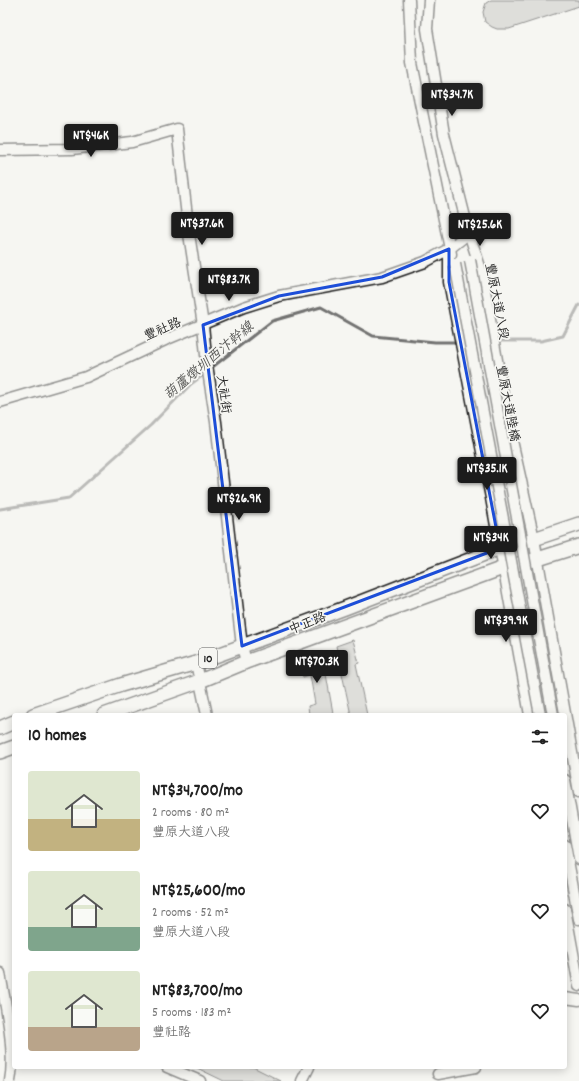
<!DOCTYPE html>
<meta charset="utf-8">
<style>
:root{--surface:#fff;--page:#f6f6f6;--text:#222;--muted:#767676;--accent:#1c1c1c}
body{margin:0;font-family:Dekko,"LXGW WenKai TC",sans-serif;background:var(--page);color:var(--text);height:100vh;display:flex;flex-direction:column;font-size:15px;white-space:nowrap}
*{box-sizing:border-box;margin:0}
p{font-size:13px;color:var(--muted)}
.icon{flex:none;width:22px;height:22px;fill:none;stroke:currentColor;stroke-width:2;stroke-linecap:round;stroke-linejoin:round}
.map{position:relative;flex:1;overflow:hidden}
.sheet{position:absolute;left:12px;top:713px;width:555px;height:356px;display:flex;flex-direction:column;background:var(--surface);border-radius:4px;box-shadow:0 2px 10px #0003}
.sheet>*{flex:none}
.price{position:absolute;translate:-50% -34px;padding:0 9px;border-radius:4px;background:var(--accent);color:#fff;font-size:13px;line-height:26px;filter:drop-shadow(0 1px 2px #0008)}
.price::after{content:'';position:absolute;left:50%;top:24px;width:12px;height:9px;margin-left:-6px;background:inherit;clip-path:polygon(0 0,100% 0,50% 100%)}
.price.current{background:#222;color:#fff}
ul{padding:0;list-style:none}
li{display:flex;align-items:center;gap:12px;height:100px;padding:0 16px}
li span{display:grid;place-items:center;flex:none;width:112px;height:80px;border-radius:4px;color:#555}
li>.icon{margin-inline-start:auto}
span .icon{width:48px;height:48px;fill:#fffc;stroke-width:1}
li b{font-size:17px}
h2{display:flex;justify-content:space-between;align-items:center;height:48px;padding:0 16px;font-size:17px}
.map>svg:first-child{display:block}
</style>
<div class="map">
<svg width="579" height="1081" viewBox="0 0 579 1081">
<rect width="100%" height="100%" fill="#f6f6f2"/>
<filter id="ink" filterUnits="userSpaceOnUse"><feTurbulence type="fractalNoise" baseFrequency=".025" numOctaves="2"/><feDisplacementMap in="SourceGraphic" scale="8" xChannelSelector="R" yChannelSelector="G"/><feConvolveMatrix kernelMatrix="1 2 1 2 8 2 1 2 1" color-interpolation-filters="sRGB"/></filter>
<g filter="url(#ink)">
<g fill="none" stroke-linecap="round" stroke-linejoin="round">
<g stroke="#727271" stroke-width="3">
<path d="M 496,341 L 541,341 L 563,336 L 579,305"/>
<path d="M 210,369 L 272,321 L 321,307 L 373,336 L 435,342 L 458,342"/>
<path d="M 0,509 L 69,498 L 151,425 L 191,384 L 206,373"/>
</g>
</g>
<g fill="#c0c0bd" stroke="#1c1c1c">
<path d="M 491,0 L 579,0 L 579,6 L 509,29 L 497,29 L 492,27 L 485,22 L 483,12 L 486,3 Z"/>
<path d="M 353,640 L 359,663 L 356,664 L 367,715 L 351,715 L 336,646 Z"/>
<path d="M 322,652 L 333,713 L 321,715 L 309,715 L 308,706 L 315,704 L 310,675 L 303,677 L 298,660 Z"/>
<path d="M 195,1067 L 253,1067 L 281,1081 L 224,1081 Z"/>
</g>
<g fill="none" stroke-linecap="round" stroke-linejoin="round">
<g stroke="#1c1c1c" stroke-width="13">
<g id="minor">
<path d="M 409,0 L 412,63 L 451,254"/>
<path d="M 429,0 L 427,29 L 444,134 L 469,233 L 482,273 L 507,418 L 534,539 L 579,792"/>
<path d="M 0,150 L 72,149 L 132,142 L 177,129 L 189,234 L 203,325 L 207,365 L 216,422 L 242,646 L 246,662"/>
<path d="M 449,249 L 449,282 L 491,498 L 530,715"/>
<path d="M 0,402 L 86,377 L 165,340 L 244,307 L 279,296 L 382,277 L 425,262 L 449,249 L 469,233"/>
<path d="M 196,663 L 207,715"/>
<path d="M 565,780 L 579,859"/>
<path d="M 565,845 L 579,919"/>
<path d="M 565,909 L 579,986"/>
<path d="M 0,973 C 5,1004 16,1050 10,1081"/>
<path d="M 565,998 L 579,1000"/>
<path d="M 167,1067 L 200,1081"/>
<path d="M 438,1074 L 476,1067"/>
<path d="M 302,1081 L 309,1067"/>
</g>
</g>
<g stroke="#1c1c1c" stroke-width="16">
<g id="major">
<path d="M 33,715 L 121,685 L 196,663 L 345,608 L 500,548 L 534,539 L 579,524"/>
<path d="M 104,715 L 200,681 L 246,662 L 503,568 L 538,559 L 579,546"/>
<path d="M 0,728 L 14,722"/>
<path d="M 0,752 L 14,747"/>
</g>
</g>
<use href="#minor" stroke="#f6f6f2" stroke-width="10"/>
<use href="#major" stroke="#f6f6f2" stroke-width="13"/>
<g stroke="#1c1c1c" stroke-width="13" stroke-linecap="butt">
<g id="minor-bridge">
<path d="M 470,260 L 553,715"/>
<path d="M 455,264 L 540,715"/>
</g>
</g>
<use href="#minor-bridge" stroke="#f6f6f2" stroke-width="10"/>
</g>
</g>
<path d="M0 0H579V1081H0ZM 449,249 L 449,282 L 500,548 L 242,646 L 203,325 L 279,296 L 382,277 Z" fill="#f6f6f2" fill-opacity=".55" fill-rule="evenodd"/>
<path fill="none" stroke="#1d4ed8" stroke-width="3" stroke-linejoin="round" d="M 449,249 L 449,282 L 500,548 L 242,646 L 203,325 L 279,296 L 382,277 Z"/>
<g text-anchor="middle" stroke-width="3.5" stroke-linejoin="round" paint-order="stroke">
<rect fill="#f6f6f2" stroke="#5d5d5c" stroke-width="1" x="199" y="648" width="18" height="20" rx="3"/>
<g font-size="12" font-weight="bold" fill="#1c1c1c">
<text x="208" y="662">10</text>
</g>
<g font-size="13" fill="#1c1c1c" stroke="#f6f6f2">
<text transform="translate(498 301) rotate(79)" y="5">豐原大道八段</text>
<text transform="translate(162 328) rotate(-23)" y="5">豐社路</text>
<text transform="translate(225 394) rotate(82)" y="5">大社街</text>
<text transform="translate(509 403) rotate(79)" y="5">豐原大道陸橋</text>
<text transform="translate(307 622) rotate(-21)" y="5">中正路</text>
</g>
<g font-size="14" font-style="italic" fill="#565654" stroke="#f6f6f2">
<text transform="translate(208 360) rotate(-40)" y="5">葫蘆燉圳西汴幹線</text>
</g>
</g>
</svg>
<b class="price current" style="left:452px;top:117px">NT$34.7K</b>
<b class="price" style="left:91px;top:158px">NT$46K</b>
<b class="price" style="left:202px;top:246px">NT$37.6K</b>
<b class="price" style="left:480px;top:247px">NT$25.6K</b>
<b class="price" style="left:229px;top:302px">NT$83.7K</b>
<b class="price" style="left:487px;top:491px">NT$35.1K</b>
<b class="price" style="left:239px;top:521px">NT$26.9K</b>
<b class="price" style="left:491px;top:560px">NT$34K</b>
<b class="price" style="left:506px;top:643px">NT$39.9K</b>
<b class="price" style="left:317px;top:684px">NT$70.3K</b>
<section class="sheet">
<h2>10 homes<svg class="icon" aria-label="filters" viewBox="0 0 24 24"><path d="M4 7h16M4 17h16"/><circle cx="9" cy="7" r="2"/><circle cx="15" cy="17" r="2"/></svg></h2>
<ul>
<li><span style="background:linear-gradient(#dfe7d0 60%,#c2b280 0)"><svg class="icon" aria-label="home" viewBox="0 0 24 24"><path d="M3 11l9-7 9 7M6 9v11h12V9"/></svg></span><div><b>NT$34,700/mo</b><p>2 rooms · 80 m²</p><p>豐原大道八段</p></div><svg class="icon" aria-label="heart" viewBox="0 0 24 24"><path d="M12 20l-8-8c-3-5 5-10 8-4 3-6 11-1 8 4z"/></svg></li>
<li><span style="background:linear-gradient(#dfe7d0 70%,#7fa58c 0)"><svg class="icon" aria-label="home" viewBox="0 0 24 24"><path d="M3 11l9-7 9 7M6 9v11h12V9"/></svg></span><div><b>NT$25,600/mo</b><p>2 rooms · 52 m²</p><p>豐原大道八段</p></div><svg class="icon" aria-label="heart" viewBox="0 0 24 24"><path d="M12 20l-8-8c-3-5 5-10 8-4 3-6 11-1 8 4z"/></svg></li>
<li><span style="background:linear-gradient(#dfe7d0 70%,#b9a48a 0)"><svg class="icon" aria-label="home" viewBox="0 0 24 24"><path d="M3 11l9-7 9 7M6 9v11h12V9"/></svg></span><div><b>NT$83,700/mo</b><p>5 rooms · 183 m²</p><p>豐社路</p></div><svg class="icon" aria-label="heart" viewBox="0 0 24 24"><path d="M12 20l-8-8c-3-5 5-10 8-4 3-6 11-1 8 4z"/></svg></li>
</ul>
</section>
</div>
